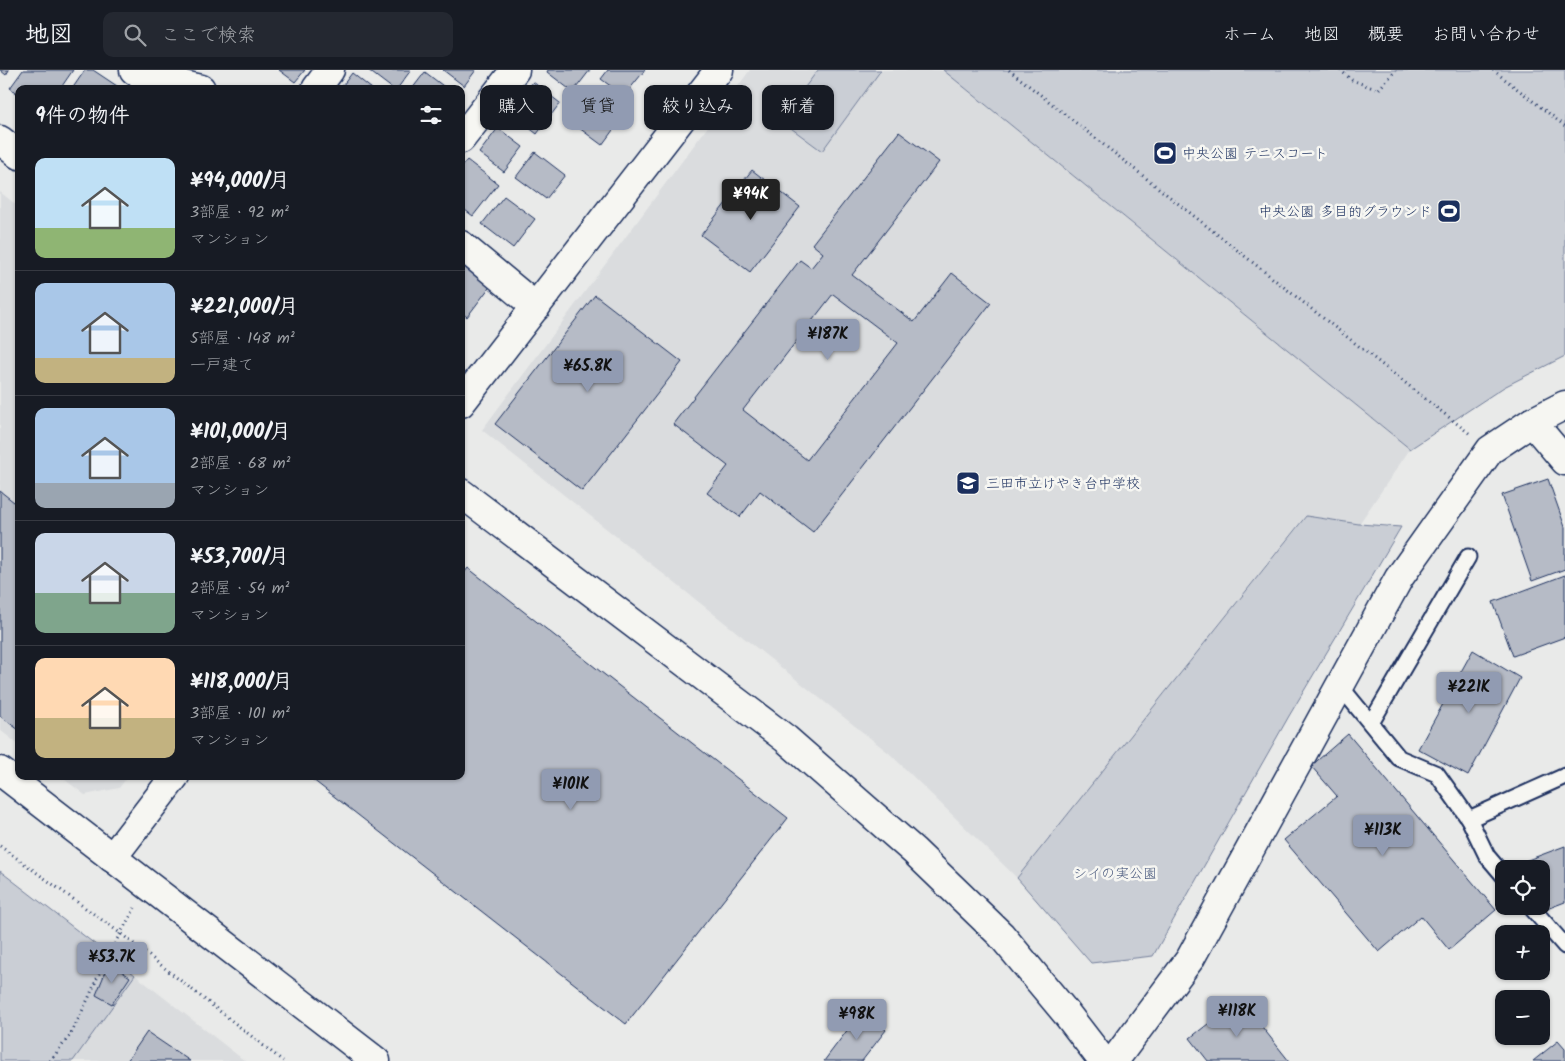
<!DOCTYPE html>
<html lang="ja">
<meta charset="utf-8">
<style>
:root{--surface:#171b24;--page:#242831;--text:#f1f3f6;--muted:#9ea1a6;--line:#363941;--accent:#919bb2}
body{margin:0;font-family:Kalam,"Klee One",sans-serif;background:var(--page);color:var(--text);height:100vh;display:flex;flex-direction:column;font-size:19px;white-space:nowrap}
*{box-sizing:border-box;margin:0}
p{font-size:16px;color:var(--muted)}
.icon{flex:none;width:28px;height:28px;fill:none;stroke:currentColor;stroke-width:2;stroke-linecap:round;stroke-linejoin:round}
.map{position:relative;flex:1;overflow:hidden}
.panel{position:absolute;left:15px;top:15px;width:450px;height:695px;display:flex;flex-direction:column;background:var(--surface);border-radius:10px;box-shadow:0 1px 4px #0004}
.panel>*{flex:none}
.top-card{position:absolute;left:480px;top:15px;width:475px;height:45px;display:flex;gap:10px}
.fabs{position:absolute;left:1495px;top:790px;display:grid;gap:10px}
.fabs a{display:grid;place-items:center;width:55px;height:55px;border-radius:10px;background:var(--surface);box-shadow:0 1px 4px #0004;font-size:25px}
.price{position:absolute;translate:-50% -42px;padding:0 11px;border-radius:5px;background:var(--accent);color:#111;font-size:16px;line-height:32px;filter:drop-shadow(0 1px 2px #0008)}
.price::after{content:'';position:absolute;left:50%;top:30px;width:15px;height:11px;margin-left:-8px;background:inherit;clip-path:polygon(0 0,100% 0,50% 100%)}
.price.active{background:#222;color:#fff}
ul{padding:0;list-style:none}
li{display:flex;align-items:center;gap:15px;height:125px;padding:0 20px}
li+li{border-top:1px solid var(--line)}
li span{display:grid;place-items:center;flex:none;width:140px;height:100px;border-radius:10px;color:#555}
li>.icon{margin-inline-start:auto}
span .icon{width:60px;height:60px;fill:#fffc;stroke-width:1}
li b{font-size:21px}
h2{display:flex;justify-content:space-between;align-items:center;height:60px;padding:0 20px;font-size:21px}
.pill{padding:0 18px;border-radius:10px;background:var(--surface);box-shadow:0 1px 4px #0004;font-size:18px;line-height:45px}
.pill.active{background:var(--accent);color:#111}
header{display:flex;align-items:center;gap:30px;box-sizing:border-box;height:70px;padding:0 25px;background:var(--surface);border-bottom:1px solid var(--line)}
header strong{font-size:24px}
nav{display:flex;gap:28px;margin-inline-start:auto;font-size:18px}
.search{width:350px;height:45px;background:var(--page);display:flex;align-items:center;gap:12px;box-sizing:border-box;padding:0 18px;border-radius:10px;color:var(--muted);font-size:19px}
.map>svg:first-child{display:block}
</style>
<header>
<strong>地図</strong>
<div class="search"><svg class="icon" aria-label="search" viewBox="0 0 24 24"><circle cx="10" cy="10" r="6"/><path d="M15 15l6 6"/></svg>ここで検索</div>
<nav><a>ホーム</a><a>地図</a><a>概要</a><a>お問い合わせ</a></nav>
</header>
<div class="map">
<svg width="1565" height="991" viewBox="0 0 1565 991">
<rect width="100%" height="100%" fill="#e9eae9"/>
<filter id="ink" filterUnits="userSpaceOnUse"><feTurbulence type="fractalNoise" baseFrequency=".02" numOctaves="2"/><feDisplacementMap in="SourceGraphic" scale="10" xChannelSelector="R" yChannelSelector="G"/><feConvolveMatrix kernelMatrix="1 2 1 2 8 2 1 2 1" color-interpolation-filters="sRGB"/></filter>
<g filter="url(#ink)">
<g fill="#dadcde">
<path d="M 750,0 L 943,0 L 1410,379 L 1359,454 L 1305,446 L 1017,808 L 889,683 L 482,360 Z"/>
<path d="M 0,122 L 19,137 L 19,675 L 0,660 Z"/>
<path d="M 60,706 L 128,706 L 119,718 L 85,725 Z"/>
<path d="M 0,801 L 135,905 L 245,991 L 0,991 Z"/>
</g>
<g fill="#caced5" stroke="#727e9a">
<path d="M 818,0 L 881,0 L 822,81 L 780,50 Z"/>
<path d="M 943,0 L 1565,0 L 1565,286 L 1504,317 L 1410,379 Z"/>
<path d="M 1306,446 L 1359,454 L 1401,457 L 1289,646 L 1153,886 L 1091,893 L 1017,808 Z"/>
<path d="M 0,801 L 135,905 L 73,991 L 0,991 Z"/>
</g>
<g fill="#b6bbc6" stroke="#1b2f5e" fill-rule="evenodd">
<path d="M 0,0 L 9,0 L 6,5 Z"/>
<path d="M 23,0 L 73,0 L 60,19 L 19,19 L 19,25 L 10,18 Z"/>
<path d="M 85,0 L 93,0 L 117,16 L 115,19 L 72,19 Z"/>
<path d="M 279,0 L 305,0 L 295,12 Z"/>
<path d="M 368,0 L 411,0 L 397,19 L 393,19 Z"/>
<path d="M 443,0 L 476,0 L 464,16 Z"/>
<path d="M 548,0 L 590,0 L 573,22 L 547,2 Z"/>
<path d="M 608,0 L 645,0 L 624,26 L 601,9 Z"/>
<path d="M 425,2 L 447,19 L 412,19 Z"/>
<path d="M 352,3 L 372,19 L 340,19 Z"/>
<path d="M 533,12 L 560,33 L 537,64 L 509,42 Z"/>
<path d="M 591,19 L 624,45 L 602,75 L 567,49 Z"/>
<path d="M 498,58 L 523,77 L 504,102 L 479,83 Z"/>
<path d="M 899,62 L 939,92 L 852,205 L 914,252 L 952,203 L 991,233 L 813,462 L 760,421 L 740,447 L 707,423 L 728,396 L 673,354 L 800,190 L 811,198 L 823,183 L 812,174 ZM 833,224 L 898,273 L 807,390 L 743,340 Z"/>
<path d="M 535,82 L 565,105 L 546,129 L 516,107 Z"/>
<path d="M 467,90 L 498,114 L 473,146 L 461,137 L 461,97 Z"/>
<path d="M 752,100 L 800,137 L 750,202 L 701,165 Z"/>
<path d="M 504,126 L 535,149 L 513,178 L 482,154 Z"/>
<path d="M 461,190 L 492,214 L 467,247 L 461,242 Z"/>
<path d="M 595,225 L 682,292 L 582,421 L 495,354 Z"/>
<path d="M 1548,409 L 1565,457 L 1565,499 L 1532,511 L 1502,425 Z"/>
<path d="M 0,421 L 19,436 L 19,660 L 0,646 Z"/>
<path d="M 468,498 L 788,748 L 626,954 L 308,706 L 461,706 L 461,507 Z"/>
<path d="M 1565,505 L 1565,567 L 1513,586 L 1493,532 Z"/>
<path d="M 1473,580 L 1520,608 L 1468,706 L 1418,679 Z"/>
<path d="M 1348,664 L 1496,840 L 1449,880 L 1421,846 L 1379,882 L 1284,770 L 1337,726 L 1311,696 Z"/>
<path d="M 1565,776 L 1565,832 L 1544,840 L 1541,832 L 1541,799 L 1528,799 L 1525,791 Z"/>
<path d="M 109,893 L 130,907 L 112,934 L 96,925 Z"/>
<path d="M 1240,929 L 1289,991 L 1208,991 L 1190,968 Z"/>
<path d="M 861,942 L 886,960 L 862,991 L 824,991 Z"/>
<path d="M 147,962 L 190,991 L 127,991 Z"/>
<path d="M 1558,971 L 1565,979 L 1565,991 L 1533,991 Z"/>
</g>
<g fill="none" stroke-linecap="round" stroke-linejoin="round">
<g stroke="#1b2f5e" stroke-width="19">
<g id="lane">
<path d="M 1340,616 L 1399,688 L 1437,704 L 1469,749 L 1487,786 L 1504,806"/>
<path d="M 1371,653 L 1468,487"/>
<path d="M 1469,749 L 1565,706"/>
<path d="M 1530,836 L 1565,876"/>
</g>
</g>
<g stroke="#1b2f5e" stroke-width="31">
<g id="street">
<path d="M 134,0 L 142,6 L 201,19"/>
<path d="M 316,19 L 330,0"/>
<path d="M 461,69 L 515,0"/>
<path d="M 461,175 L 536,237"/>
<path d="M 461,333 L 719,0"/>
<path d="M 112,788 L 175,706"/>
<path d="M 1114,991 L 1190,889 L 1399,508 L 1490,380 L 1532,352 L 1565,335"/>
</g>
</g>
<g stroke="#1b2f5e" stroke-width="31">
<g id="secondary">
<path d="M 0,70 L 19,85"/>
<path d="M 1532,352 L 1565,391"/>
<path d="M 461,423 L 786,669 L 914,781 L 1001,865 L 1066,943 L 1103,991"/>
<path d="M 0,701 L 376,991"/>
</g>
</g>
<g stroke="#1b2f5e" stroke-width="3" stroke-dasharray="1 4" stroke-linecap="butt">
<path d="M 1009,0 L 1470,364"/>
<path d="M 1340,0 L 1352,10 L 1378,20 L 1396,0"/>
<path d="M 1493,0 L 1565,56"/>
<path d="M 0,776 L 120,863 L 283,991"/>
<path d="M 50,991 L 71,964 L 90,925 L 104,892 L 135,838"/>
</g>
<use href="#lane" stroke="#f6f6f2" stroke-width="15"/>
<use href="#street" stroke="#f6f6f2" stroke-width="28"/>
<use href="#secondary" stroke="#f6f6f2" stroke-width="28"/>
</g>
</g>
<defs>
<g id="stadium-square" transform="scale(1.25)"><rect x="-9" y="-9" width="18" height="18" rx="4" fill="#1b2f5e" stroke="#f6f6f2"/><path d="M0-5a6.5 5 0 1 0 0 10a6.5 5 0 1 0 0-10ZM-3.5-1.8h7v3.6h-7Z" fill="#fff"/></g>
<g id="school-square" transform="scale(1.25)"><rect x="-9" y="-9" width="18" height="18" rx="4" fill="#1b2f5e" stroke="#f6f6f2"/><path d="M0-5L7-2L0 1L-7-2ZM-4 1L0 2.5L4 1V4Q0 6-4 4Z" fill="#fff"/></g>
</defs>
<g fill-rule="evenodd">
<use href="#stadium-square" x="1165" y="83"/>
<use href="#stadium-square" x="1449" y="141"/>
<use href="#school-square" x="968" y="413"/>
</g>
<g text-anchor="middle" stroke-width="5" stroke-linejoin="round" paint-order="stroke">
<g font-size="14" fill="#1b2f5e" stroke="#f6f6f2" text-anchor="start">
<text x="1182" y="88">中央公園 テニスコート</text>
<text x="1432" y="146" text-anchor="end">中央公園 多目的グラウンド</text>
<text x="986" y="418">三田市立けやき台中学校</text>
</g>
<g font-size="14" fill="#47577c" stroke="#f6f6f2">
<text x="1115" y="808">シイの実公園</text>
</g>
</g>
</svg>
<div class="fabs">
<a><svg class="icon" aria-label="locate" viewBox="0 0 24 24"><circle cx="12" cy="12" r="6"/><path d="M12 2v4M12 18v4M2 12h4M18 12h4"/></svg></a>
<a>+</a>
<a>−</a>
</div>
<b class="price active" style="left:751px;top:151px">¥94K</b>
<b class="price" style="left:828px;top:291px">¥187K</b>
<b class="price" style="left:588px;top:323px">¥65.8K</b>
<b class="price" style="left:1469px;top:644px">¥221K</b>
<b class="price" style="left:571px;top:741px">¥101K</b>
<b class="price" style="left:1383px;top:787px">¥113K</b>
<b class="price" style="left:112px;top:914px">¥53.7K</b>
<b class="price" style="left:1237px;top:968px">¥118K</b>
<b class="price" style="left:857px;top:971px">¥98K</b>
<div class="top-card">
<a class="pill">購入</a>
<a class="pill active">賃貸</a>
<a class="pill">絞り込み</a>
<a class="pill">新着</a>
</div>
<section class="panel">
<h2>9件の物件<svg class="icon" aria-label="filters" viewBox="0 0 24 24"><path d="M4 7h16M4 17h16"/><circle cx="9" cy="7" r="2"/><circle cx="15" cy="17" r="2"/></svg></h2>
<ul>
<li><span style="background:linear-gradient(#bfe0f5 70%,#8fb573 0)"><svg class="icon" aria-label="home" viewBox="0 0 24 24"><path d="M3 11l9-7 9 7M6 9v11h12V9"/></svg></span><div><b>¥94,000/月</b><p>3部屋 · 92 m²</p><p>マンション</p></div></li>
<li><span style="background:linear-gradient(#a9c7e8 75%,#c2b280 0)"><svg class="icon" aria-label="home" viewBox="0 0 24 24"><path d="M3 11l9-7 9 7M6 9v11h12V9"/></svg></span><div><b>¥221,000/月</b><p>5部屋 · 148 m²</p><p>一戸建て</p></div></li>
<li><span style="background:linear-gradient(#a9c7e8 75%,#9aa5b1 0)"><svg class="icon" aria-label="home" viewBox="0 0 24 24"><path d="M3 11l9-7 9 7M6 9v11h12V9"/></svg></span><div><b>¥101,000/月</b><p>2部屋 · 68 m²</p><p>マンション</p></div></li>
<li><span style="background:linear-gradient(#c9d6e8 60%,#7fa58c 0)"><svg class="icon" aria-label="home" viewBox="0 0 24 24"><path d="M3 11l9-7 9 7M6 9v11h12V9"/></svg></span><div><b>¥53,700/月</b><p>2部屋 · 54 m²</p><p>マンション</p></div></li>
<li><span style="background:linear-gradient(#ffd9b3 60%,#c2b280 0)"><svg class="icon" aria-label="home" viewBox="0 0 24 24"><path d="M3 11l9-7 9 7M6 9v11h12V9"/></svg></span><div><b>¥118,000/月</b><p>3部屋 · 101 m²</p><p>マンション</p></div></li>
</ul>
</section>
</div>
